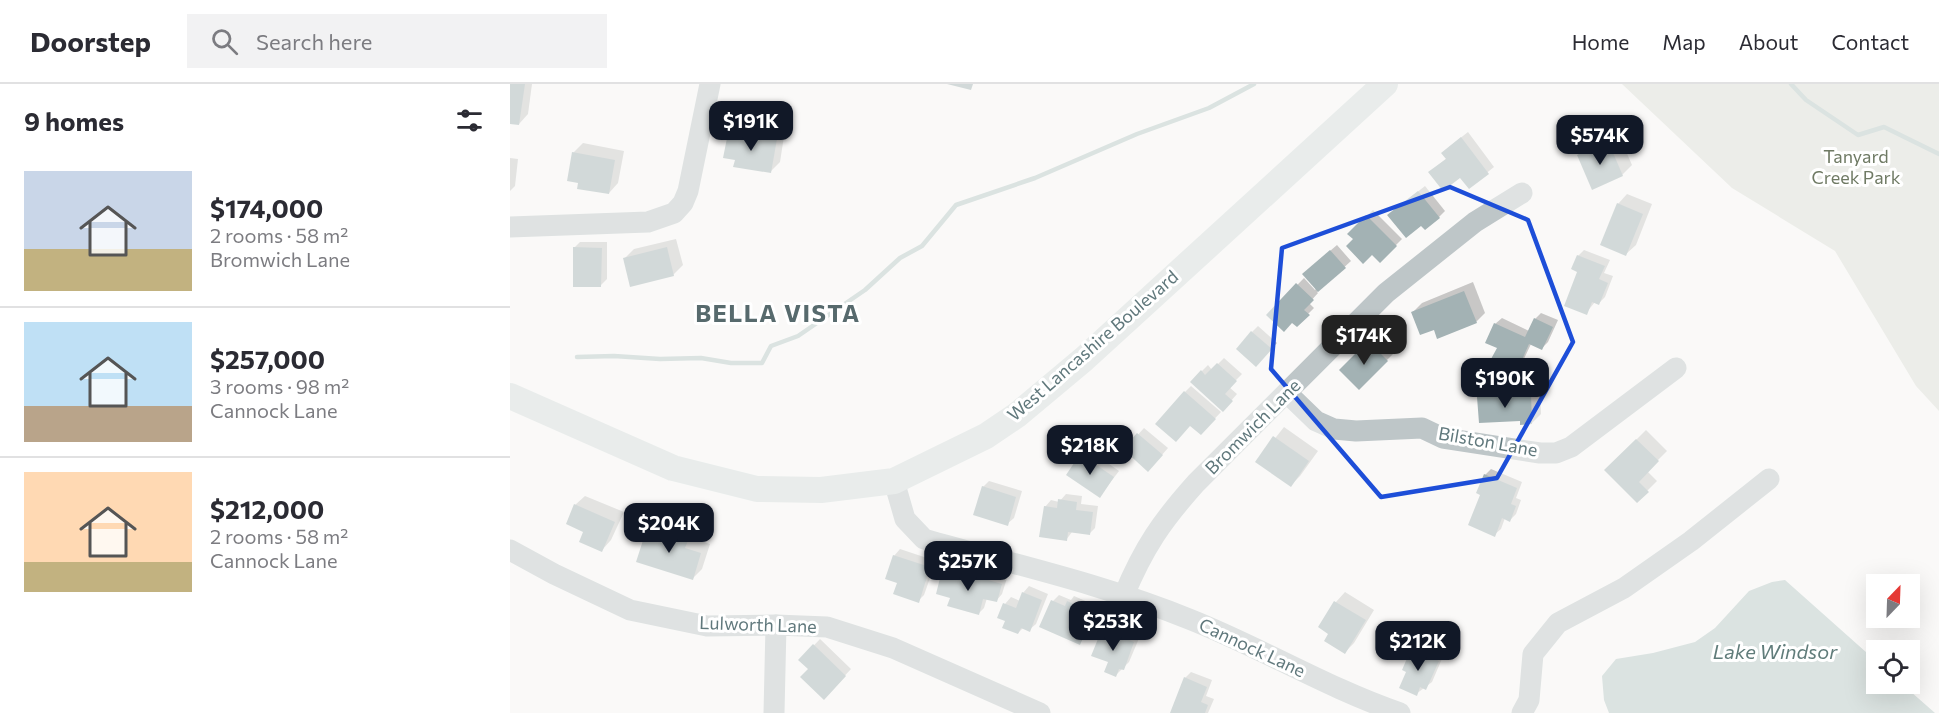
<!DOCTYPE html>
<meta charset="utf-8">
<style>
:root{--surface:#fff;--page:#f2f2f3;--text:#2b2b33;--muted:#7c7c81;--line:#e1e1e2;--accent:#111827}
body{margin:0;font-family:Commissioner,sans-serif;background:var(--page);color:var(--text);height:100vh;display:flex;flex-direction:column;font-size:22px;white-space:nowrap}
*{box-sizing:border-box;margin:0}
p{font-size:20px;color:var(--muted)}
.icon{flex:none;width:33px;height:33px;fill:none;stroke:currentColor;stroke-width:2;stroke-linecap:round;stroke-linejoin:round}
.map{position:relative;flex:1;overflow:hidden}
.side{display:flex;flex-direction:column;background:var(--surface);width:510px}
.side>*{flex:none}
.needle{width:39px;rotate:23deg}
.controls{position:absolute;left:1356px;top:490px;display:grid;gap:12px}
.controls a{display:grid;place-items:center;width:54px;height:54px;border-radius:0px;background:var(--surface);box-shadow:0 6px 24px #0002;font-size:30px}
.price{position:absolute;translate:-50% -51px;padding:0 14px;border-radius:12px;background:var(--accent);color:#fff;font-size:20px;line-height:39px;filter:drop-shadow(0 2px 3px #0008)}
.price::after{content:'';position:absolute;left:50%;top:36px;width:18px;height:14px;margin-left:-9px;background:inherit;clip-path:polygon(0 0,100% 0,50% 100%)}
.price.on{background:#222;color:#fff}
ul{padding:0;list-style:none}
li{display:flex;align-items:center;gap:18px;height:150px;padding:0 24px}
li+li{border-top:2px solid var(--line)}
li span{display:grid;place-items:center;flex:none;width:168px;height:120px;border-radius:0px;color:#555}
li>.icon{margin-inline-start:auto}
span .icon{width:72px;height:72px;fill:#fffc;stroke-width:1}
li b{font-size:26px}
h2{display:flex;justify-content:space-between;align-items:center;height:72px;padding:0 24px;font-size:26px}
header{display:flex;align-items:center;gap:36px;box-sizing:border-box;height:84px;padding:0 30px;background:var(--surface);border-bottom:2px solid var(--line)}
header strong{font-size:28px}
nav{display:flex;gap:33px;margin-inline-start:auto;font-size:21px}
.search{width:420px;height:54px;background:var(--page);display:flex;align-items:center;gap:15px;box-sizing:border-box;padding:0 21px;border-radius:0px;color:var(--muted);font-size:22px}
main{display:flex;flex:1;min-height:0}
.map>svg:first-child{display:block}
</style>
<header>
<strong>Doorstep</strong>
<div class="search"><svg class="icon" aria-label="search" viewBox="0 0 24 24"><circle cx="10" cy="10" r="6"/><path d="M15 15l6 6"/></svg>Search here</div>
<nav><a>Home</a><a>Map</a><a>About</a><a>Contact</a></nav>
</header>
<main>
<section class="side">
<h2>9 homes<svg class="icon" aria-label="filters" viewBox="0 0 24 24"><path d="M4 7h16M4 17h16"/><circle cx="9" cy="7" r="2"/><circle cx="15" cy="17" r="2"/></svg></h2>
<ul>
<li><span style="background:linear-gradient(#c9d6e8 65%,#c2b280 0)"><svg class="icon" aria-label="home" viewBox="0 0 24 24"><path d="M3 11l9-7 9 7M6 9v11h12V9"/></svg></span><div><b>$174,000</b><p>2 rooms · 58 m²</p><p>Bromwich Lane</p></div></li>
<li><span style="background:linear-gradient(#bfe0f5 70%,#b9a48a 0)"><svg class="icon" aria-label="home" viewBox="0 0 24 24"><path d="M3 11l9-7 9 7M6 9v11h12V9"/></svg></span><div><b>$257,000</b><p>3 rooms · 98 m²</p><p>Cannock Lane</p></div></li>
<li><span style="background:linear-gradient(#ffd9b3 75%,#c2b280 0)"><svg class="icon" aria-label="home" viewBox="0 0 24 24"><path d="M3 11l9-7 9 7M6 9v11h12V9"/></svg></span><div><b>$212,000</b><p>2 rooms · 58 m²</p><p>Cannock Lane</p></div></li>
</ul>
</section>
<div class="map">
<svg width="1429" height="629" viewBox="0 0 1429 629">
<rect width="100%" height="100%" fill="#faf9f8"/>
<path fill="#dcded7" d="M 1112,0 L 1429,0 L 1429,327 L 1406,302 L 1325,167 L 1222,104 Z"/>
<path fill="#b6c7c6" d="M 1275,496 L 1366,577 L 1366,600 L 1392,600 L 1425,629 L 1099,629 L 1094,616 L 1092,592 L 1106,575 L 1143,569 L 1185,558 L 1205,544 L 1239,507 L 1262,498 Z"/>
<g fill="#0003">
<path d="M 0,0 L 22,0 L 18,30 L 9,40 L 0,39 Z"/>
<path d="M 239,40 L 275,46 L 270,78 L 260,88 L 226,75 L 218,54 L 228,45 L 233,46 Z"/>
<path d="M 958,48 L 984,83 L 959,103 L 950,92 L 927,82 L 937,74 L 939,63 Z"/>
<path d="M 1108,49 L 1122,81 L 1112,91 L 1083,104 L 1068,71 L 1078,62 Z"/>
<path d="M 73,59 L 114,67 L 108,99 L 99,109 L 63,69 Z"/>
<path d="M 0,74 L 8,75 L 5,102 L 0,107 Z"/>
<path d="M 915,102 L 935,127 L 929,133 L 886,125 Z"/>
<path d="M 1117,110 L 1142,120 L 1126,161 L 1116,170 L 1108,120 Z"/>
<path d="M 863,126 L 892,155 L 870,177 L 839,150 Z"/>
<path d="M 166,155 L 173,181 L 163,191 L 114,175 L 124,165 Z"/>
<path d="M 70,158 L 97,158 L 97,195 L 91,201 L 64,164 Z"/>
<path d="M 827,161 L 841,177 L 807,208 L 808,209 L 799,219 L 804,224 L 793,235 L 782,237 L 758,231 L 794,194 L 805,206 L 807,204 L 800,184 Z"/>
<path d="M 1074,166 L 1100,176 L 1094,189 L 1103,192 L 1095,213 L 1089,219 L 1085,218 L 1076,229 L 1068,172 Z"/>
<path d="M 963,198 L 975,229 L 966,238 L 925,244 L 903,228 L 912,219 Z"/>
<path d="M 1031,229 L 1048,236 L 1038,258 L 1032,264 L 1021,260 L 1012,279 L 1006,285 L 989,263 L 985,240 L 992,234 L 1019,247 L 1025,235 Z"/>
<path d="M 748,242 L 767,259 L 752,275 L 742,248 Z"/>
<path d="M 865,252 L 883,270 L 849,304 L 831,286 Z"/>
<path d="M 714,274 L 732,290 L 719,303 L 727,310 L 713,326 L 682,297 L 698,281 L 702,286 Z"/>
<path d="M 1030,301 L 1031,330 L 1022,339 L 1011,336 L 969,313 L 978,304 Z"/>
<path d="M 681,302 L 711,328 L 697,343 L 680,340 L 675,308 Z"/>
<path d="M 774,343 L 808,367 L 790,392 L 781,401 L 747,377 Z"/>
<path d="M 634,344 L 658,364 L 644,380 L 615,365 Z"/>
<path d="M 1136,346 L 1157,367 L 1137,387 L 1147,397 L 1127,417 L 1096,386 Z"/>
<path d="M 578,365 L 609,387 L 590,412 L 571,371 Z"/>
<path d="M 981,385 L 1012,398 L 1006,414 L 1011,416 L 1006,430 L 1000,436 L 995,434 L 991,445 L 984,451 L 975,391 Z"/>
<path d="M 479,397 L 512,407 L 504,434 L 497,440 L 473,403 Z"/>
<path d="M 556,410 L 572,412 L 571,420 L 588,422 L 585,444 L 579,450 L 562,448 L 556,456 L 535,423 L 541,416 L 549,418 Z"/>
<path d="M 75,412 L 114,428 L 101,456 L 92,466 L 75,447 L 65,421 Z"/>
<path d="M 165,437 L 187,444 L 184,455 L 200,460 L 192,485 L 183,494 L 137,447 L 146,438 L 160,442 Z"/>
<path d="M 390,465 L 426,477 L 414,511 L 408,517 L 384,472 Z"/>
<path d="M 458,483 L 497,494 L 492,510 L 486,517 L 477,514 L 474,524 L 468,530 L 442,513 L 427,509 L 433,490 L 439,484 L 453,488 Z"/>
<path d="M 519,502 L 538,510 L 526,540 L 519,546 L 513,544 L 508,549 L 497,536 L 489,533 L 495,520 L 501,513 L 510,517 L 513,509 Z"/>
<path d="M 835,508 L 864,526 L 844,559 L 835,568 L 820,549 L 810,543 L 826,518 Z"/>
<path d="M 549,511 L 561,516 L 564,512 L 580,519 L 578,522 L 587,526 L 575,553 L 569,559 L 543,517 Z"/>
<path d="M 599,540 L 630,552 L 619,578 L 606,591 L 600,578 L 593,546 Z"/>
<path d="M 310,555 L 341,585 L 314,614 L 300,585 L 290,576 Z"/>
<path d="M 909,560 L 934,570 L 922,598 L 906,610 L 898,587 L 902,566 Z"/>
<path d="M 681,588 L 702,596 L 696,612 L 704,615 L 698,629 L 661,629 L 675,594 Z"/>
</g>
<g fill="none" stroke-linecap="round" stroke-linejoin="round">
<g stroke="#b6c7c6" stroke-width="4.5">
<path d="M 1281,0 L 1296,16 L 1348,51 L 1374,43 L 1429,70"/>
<path d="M 67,273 L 104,272 L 150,275 L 191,274 L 221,279 L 252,279 L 261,262 L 288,252 L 355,206 L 390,174 L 412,162 L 446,121 L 525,94 L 627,50 L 699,24 L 744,0"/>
</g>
</g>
<g fill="#a3b2b4">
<path d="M 0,0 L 15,0 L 9,41 L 0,40 Z"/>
<path d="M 437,0 L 463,0 L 461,6 Z"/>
<path d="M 229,48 L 267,55 L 261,89 L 223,83 L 225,76 L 213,74 L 217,54 L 227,56 Z"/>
<path d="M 951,53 L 979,90 L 959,105 L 950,94 L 933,107 L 918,88 L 936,75 L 931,69 Z"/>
<path d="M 1098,57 L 1113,92 L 1082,106 L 1067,71 Z"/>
<path d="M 62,68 L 105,76 L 99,110 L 67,105 L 68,99 L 57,97 Z"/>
<path d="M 908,107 L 930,134 L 915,146 L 911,142 L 896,154 L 877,131 Z"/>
<path d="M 1107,119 L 1133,130 L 1116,172 L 1090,161 Z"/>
<path d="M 856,131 L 887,162 L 870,179 L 862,171 L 853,180 L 836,162 L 843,155 L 837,150 Z"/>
<path d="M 63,163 L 92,164 L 91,203 L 63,203 Z"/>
<path d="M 157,163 L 164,192 L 120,203 L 113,174 Z"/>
<path d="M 820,166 L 836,184 L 808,208 L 792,190 Z"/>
<path d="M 1067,171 L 1095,182 L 1089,195 L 1098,199 L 1089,221 L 1082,218 L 1077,231 L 1054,222 L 1067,188 L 1061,185 Z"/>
<path d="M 786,199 L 804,216 L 794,226 L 800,231 L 787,243 L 782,239 L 774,248 L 756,231 Z"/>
<path d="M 954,207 L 967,239 L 927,255 L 924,246 L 910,251 L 901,228 Z"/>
<path d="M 1024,234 L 1043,243 L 1032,266 L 1019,260 L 1007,287 L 981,275 L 987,264 L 975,259 L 984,239 L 1015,253 Z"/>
<path d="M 741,247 L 762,265 L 746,283 L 726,265 Z"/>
<path d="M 858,257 L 878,277 L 849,306 L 829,286 Z"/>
<path d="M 707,279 L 727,297 L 715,310 L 723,317 L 713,328 L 680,298 L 691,286 L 695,291 Z"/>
<path d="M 674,307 L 706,335 L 691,351 L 680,342 L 666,358 L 645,340 Z"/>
<path d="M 1021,310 L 1022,340 L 1010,341 L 1010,337 L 969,339 L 967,313 Z"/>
<path d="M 627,349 L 653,371 L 638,388 L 613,365 Z"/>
<path d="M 763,352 L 799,377 L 781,403 L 745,378 Z"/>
<path d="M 1126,355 L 1149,377 L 1129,398 L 1139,408 L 1127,419 L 1094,386 Z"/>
<path d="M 570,370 L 604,393 L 590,414 L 556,391 Z"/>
<path d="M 974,390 L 1007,404 L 1001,420 L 1006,422 L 1000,438 L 992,434 L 985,453 L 958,441 L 970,411 L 966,409 Z"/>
<path d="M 472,402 L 506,413 L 498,442 L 463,431 Z"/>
<path d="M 548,415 L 567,418 L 566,426 L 583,428 L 580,451 L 558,448 L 557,457 L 529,453 L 534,422 L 547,424 Z"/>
<path d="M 64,420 L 105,438 L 92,468 L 69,458 L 73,448 L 56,440 Z"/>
<path d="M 154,446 L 179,454 L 175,464 L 191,469 L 183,496 L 126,478 L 136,447 L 152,452 Z"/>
<path d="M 383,471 L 420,483 L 409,519 L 383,510 L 387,499 L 375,495 Z"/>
<path d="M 451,488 L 492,500 L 487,518 L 473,515 L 469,531 L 437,522 L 440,514 L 426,510 L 431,490 L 449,494 Z"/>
<path d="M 512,508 L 532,516 L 520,548 L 511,544 L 508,550 L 492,544 L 495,537 L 487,534 L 493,519 L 506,524 Z"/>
<path d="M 541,516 L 555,522 L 557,517 L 575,525 L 573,528 L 582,532 L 570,561 L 529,543 Z"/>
<path d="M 824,517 L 856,536 L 835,570 L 814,557 L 818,550 L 808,543 Z"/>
<path d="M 592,545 L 624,558 L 614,586 L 609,585 L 606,593 L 594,588 L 598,578 L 581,572 Z"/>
<path d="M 303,560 L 336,592 L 314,616 L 290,593 L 298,585 L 288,576 Z"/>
<path d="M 901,565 L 929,577 L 916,606 L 910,603 L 907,612 L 889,604 L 896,588 L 892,586 Z"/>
<path d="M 674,593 L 697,603 L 691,618 L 698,621 L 695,629 L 660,629 Z"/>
</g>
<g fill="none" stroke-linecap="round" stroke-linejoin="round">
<g stroke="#bec6c8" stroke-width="21">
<path d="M 0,143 L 138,138 L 164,129 L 173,119 L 178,107 L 200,0"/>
<path d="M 777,309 L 806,337 L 824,345 L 846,347 L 912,344 L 933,354 L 1030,369 L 1046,369 L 1061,363 L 1166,284"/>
<path d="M 384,397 L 395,435 L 414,455 C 502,480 593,500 679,535 C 750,563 817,604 890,629"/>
<path d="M 0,466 L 44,490 L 120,526 L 197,542 L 266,541 L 317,543 L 383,564 L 530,629"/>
<path d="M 614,511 C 634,463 652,437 686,399 L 876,209 L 965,138 L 1012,109"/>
<path d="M 264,629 L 266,541"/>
<path d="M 1012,629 L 1019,616 L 1023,570 L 1048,539 L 1114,504 L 1181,457 L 1259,395"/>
</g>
<path stroke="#d5dcdc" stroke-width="26" d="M 0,312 L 163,384 L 247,405 L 311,406 L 384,397 L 476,352 L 507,331 L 574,275 L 875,0"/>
</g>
<path d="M0 0H1429V629H0ZM 940,103 L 1018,136 L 1063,258 L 987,394 L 871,413 L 761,285 L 772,164 Z" fill="#faf9f8" fill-opacity=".55" fill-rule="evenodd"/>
<path fill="none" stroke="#1d4ed8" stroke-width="4.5" stroke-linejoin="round" d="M 940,103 L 1018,136 L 1063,258 L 987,394 L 871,413 L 761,285 L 772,164 Z"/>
<g text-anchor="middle" stroke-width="6" stroke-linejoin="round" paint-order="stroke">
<g font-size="18" fill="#6f7a64" stroke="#fff">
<text x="1346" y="79">Tanyard<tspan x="1346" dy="21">Creek Park</tspan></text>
</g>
<g font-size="18" fill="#60787c" stroke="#fff">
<text transform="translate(583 262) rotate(-41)" y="6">West Lancashire Boulevard</text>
<text transform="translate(743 343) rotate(-45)" y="6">Bromwich Lane</text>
<text transform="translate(978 358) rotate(10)" y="6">Bilston Lane</text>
<text transform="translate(248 541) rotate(2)" y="6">Lulworth Lane</text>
<text transform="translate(742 564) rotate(25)" y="6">Cannock Lane</text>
</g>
<g font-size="20" font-style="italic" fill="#607c7a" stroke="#fff">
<text x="1265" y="575">Lake Windsor</text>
</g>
<g font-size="24" font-weight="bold" letter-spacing="1.5" fill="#576a6d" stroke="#fff">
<text x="268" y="238">BELLA VISTA</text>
</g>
</g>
</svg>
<div class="controls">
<a><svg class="needle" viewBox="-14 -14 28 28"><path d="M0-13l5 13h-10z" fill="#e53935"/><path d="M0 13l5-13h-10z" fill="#7c7c81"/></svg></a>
<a><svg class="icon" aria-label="locate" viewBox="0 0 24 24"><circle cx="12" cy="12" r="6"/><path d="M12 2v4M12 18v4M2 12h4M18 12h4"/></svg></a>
</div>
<b class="price" style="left:241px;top:68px">$191K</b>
<b class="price" style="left:1090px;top:82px">$574K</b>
<b class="price on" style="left:854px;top:282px">$174K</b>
<b class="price" style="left:995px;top:325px">$190K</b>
<b class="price" style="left:580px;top:392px">$218K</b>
<b class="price" style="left:159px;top:470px">$204K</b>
<b class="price" style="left:458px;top:508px">$257K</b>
<b class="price" style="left:603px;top:568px">$253K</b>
<b class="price" style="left:908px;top:588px">$212K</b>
</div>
</main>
